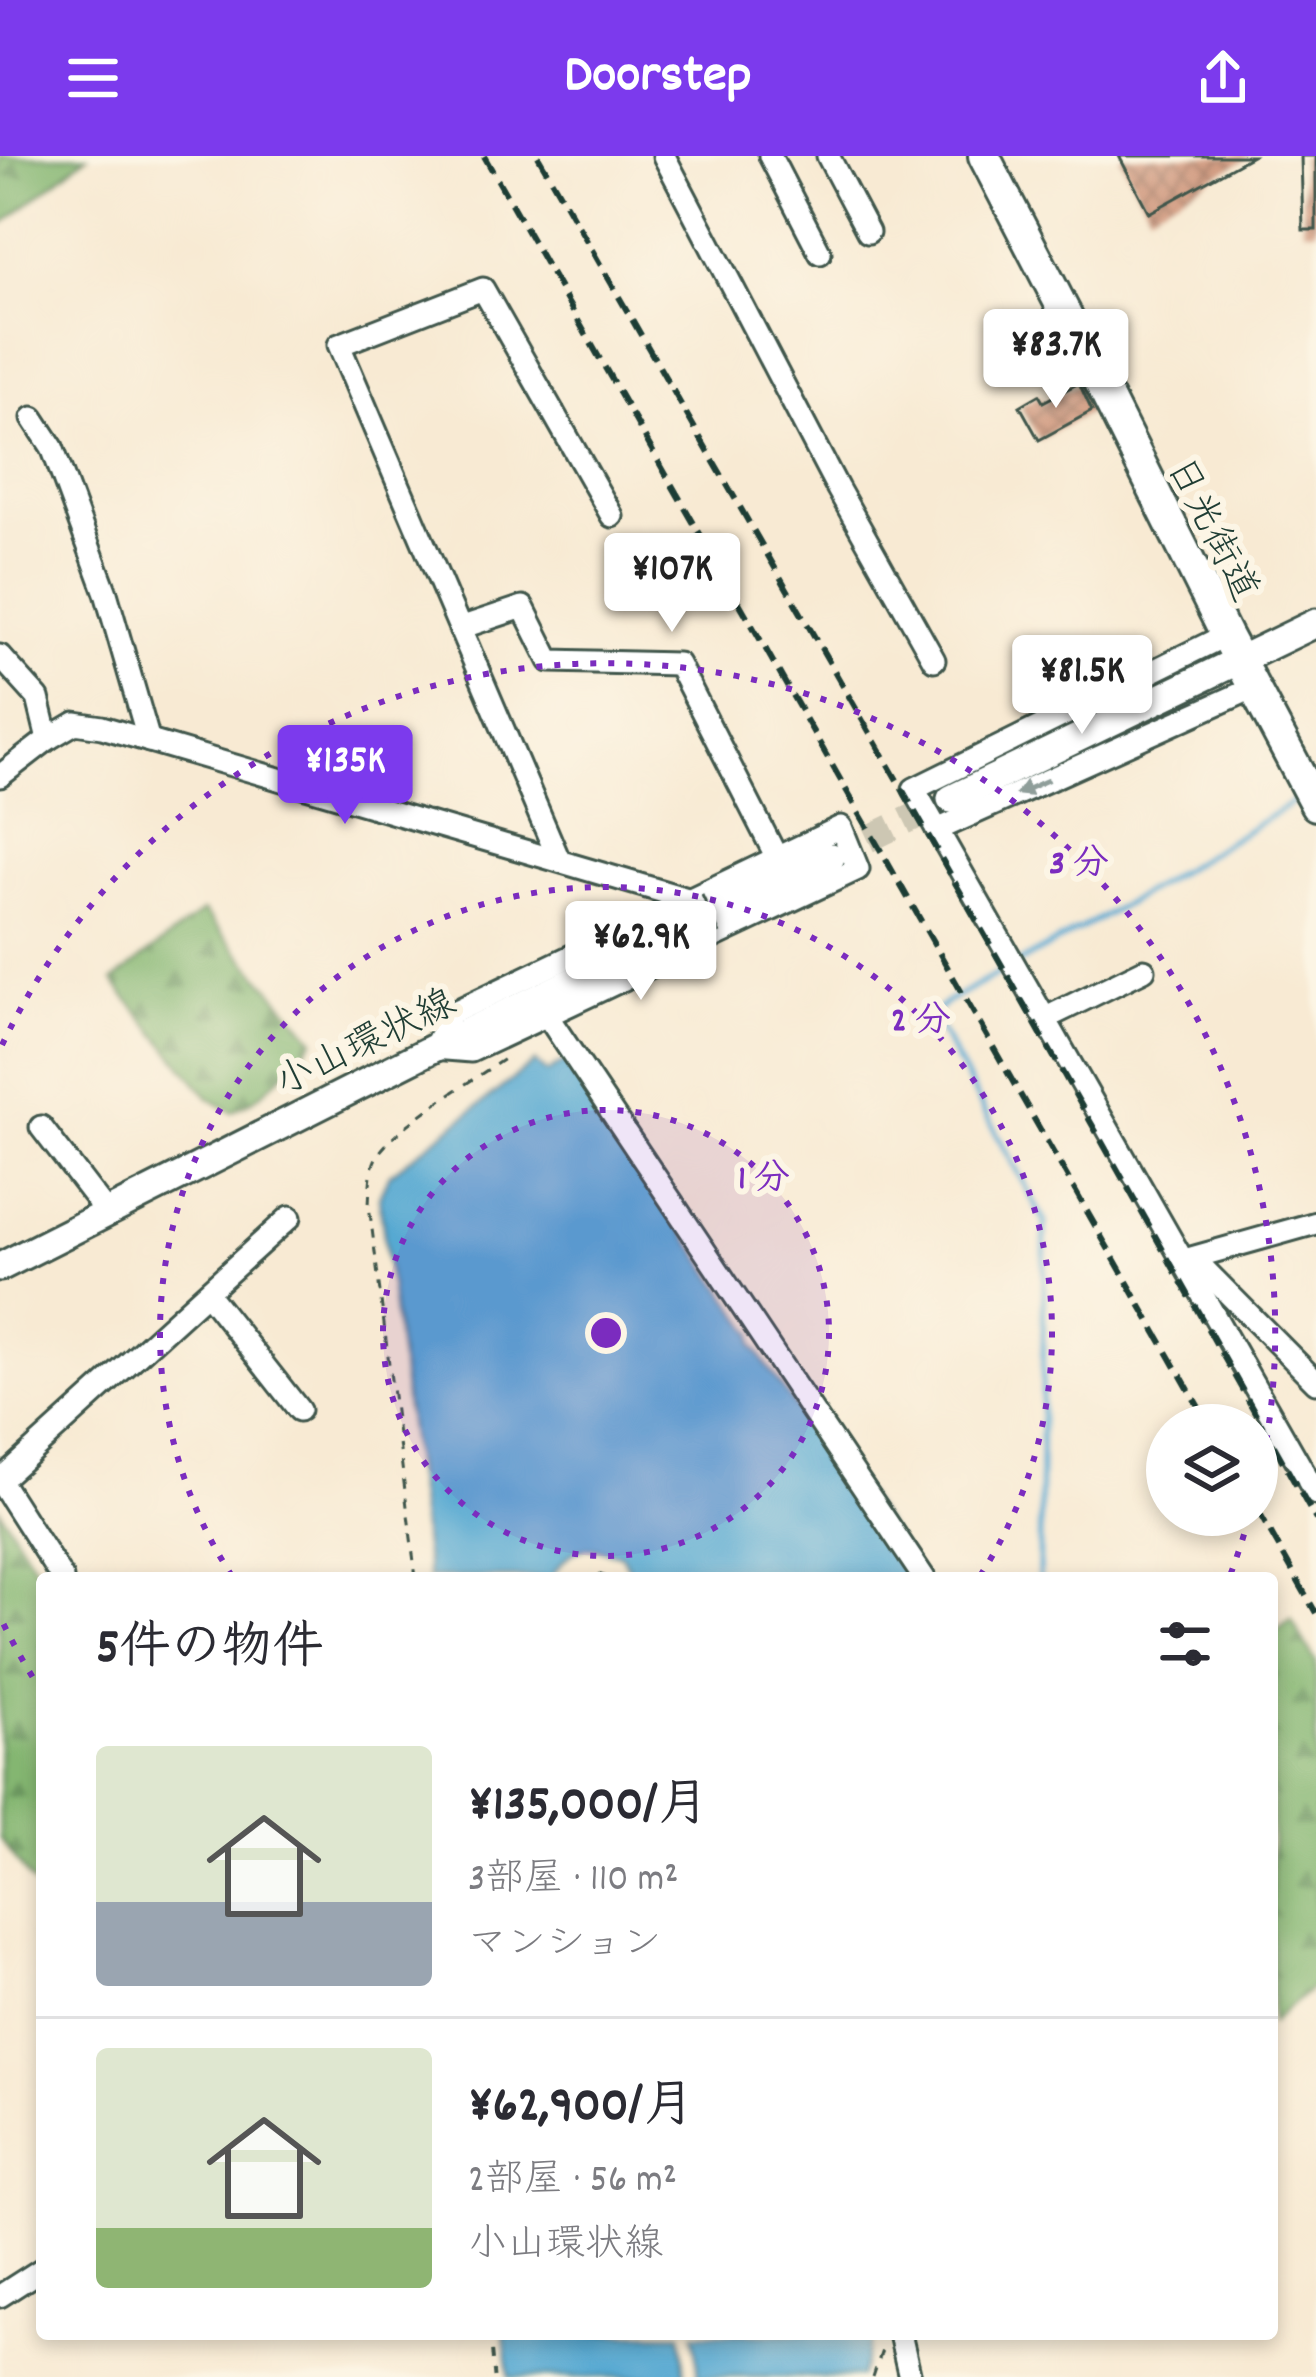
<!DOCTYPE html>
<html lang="ja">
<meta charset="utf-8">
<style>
:root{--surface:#fff;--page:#f2f2f3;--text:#2b2b33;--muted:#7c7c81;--line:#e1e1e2;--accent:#7c3aed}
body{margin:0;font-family:Dekko,"Klee One",sans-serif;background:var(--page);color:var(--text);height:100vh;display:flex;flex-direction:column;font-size:45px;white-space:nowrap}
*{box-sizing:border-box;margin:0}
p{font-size:39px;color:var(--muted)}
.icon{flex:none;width:66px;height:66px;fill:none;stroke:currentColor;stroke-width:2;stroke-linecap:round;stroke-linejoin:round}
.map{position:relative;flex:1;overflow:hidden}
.details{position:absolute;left:36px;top:1416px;width:1242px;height:768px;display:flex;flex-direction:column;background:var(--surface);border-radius:12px;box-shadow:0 6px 18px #0003}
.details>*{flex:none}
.buttons{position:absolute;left:1146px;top:1248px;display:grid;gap:24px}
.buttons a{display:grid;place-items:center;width:132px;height:132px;border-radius:50%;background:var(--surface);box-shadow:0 6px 18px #0003;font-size:60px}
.price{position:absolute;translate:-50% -102px;padding:0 27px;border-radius:12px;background:#fff;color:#222;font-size:39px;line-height:78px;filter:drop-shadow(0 3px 6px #0008)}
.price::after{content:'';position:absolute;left:50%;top:72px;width:36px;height:27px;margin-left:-18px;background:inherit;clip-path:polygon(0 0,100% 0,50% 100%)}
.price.selected{background:var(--accent);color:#fff}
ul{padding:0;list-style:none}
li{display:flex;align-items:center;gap:36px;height:300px;padding:0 60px}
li+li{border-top:3px solid var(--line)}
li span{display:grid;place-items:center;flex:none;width:336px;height:240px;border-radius:12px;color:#555}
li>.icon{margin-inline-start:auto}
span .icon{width:144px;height:144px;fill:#fffc;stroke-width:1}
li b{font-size:51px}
h2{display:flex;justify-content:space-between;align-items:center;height:144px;padding:0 60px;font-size:51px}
header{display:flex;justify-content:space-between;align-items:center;height:156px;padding:0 60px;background:var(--accent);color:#fff;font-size:54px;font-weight:700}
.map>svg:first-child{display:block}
</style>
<header><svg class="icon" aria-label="menu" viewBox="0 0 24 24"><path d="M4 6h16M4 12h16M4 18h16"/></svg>Doorstep<svg class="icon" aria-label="share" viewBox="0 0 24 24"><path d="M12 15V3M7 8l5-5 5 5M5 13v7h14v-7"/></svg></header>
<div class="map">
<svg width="1316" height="2221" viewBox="0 0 1316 2221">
<defs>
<pattern id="forest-firs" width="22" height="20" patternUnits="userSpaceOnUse" patternTransform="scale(3)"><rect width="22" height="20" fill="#84b671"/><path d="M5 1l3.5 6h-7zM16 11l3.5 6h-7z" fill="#6b955e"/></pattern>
<pattern id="building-cross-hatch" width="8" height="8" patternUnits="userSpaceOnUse" patternTransform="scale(3)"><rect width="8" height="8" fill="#cf967c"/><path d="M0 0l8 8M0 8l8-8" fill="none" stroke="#a77c66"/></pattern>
</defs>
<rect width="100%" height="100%" fill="#fcf5e5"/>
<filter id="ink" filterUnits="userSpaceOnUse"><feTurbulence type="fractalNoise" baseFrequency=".00833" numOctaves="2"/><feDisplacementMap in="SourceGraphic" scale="24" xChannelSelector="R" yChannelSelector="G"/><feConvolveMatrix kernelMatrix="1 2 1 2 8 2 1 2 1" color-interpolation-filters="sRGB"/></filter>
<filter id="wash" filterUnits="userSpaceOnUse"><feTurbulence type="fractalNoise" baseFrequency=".004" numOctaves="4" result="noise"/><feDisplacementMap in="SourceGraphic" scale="48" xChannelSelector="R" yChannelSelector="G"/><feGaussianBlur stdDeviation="2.7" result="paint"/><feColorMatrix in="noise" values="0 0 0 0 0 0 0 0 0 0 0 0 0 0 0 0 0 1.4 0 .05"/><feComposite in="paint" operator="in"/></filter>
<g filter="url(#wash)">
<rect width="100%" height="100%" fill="#f8ead3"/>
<g fill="url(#forest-firs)" stroke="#527a52" stroke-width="3">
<path d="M 0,0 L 87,0 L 0,70 Z"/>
<path d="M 203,755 L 314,883 C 291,911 265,940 232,956 L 209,942 L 113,825 Z"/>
<path d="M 0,1354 L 42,1422 L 42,1740 L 0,1682 Z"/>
<path d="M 1291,1463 L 1316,1507 L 1316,1828 L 1272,1866 L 1272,1479 Z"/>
</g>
<g fill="#57a9d2" stroke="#3b7383" stroke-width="3">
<path d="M 565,905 L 753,1177 L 753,1189 L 816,1282 L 831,1289 L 923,1422 L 635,1422 L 621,1399 C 583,1387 574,1389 550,1422 L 428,1422 L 379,1041 L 389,1019 L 535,906 L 547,917 Z"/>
<path d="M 504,2178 L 681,2178 L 685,2221 L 509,2221 Z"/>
<path d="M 694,2178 L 873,2178 L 860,2221 L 698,2221 Z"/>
</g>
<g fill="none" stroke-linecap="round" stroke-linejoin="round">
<path stroke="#57a9d2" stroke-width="6" d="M 1039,1422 L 1045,1066 L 932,859 L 949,845 L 1131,745 L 1302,641"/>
</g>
<g id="blocks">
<g fill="url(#building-cross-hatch)">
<path d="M 1119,0 L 1252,0 L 1149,57 Z"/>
<path d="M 1301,0 L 1316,0 L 1316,74 L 1303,74 Z"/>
<path d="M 1079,227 L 1092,255 L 1039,284 L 1020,250 L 1039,239 L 1043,246 Z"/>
</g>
</g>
</g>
<g filter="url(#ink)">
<use href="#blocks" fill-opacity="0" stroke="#40574c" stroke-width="3"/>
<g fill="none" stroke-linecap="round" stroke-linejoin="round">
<path stroke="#cdc7b3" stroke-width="27" stroke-dasharray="27 14" stroke-linecap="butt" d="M 831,701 L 951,643"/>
<g stroke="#40574c" stroke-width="27">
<g id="minor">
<path d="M 664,0 L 838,333 L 934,504"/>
<path d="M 770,0 L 820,97"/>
<path d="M 828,0 L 868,76"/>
<path d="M 33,262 L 52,291 L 106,437 L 149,585"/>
<path d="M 460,472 L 523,451 L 550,505 L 678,508 L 777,702"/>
<path d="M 1226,479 L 914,633 L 1316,1338"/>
<path d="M 0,500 L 38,542 L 48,583"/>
<path d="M 0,620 L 48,583 L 75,567 L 102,571 L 691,744"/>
<path d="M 841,671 L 858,713 L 471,895 L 434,892 L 450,858 Z"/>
<path d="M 937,674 L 1253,532"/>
<path d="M 559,704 L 339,189 L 483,133 L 612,360"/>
<path d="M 548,861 L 924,1422"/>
<path d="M 1046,862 L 1144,814"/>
<path d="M 41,971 L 107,1057"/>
<path d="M 1184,1104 L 1201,1110 L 1316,1226"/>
<path d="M 1184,1104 L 1316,1067"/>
<path d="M 207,1137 L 299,1254"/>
<path d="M 0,1324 L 290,1061"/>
<path d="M 0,1325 L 62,1422"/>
<path d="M 0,2140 L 42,2113"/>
<path d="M 900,2178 L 910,2221"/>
</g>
</g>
<g stroke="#40574c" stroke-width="33">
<g id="major">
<path d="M 951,643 L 1316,467"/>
<path d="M 0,1111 L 434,892 L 831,701"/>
</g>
</g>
<g stroke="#40574c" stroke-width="36">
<path id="highway" d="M 984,0 L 1076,178 L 1226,479 L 1316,649"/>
</g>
<g stroke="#40574c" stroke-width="3" stroke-dasharray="9 9" stroke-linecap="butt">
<path d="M 416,1422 L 369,1049 C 370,1035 369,1016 376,1002 C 393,971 473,924 504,903"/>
<path d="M 581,1422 L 598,1418 L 610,1422"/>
<path d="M 490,2178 L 494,2221"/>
<path d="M 873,2221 L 882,2194"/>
</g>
<use href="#minor" stroke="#fff" stroke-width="21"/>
<use href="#major" stroke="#fff" stroke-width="27"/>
<use href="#highway" stroke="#fff" stroke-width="30"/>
<g stroke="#1f3d34" stroke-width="6" stroke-dasharray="18 9" stroke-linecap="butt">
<path d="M 484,0 L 1209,1269"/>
<path d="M 538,0 L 893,617 L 1316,1364"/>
<path d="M 1257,1353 L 1316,1457"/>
</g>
<g stroke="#40574c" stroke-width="27" stroke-linecap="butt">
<path id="minor-bridge" d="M 691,744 L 709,783"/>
</g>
<use href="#minor-bridge" stroke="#fff" stroke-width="21"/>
</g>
<defs><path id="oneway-solid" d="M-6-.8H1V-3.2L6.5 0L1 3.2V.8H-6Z" transform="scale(3)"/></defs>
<use fill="#8f9e9a" href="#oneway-solid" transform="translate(1032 631) rotate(156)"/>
</g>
<circle cx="606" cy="1177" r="223" fill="#7b2cbf" fill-opacity=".12"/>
<g fill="none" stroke="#7b2cbf" stroke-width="6" stroke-dasharray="6 12">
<circle cx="606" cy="1177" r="223"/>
<path d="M232 1420A446 446 0 1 1 980 1420"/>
<path d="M1249 1361A669 669 0 0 1 1231 1417M42 1536A669 669 0 0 1 2 1465M2 889A669 669 0 0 1 1258 1327"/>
</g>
<g text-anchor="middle" stroke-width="12" stroke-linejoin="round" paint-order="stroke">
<g font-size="39" fill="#1f3d34" stroke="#fcf5e5">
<text transform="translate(1215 372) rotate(63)" y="14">日光街道</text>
<text transform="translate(364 884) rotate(-26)" y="14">小山環状線</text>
</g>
</g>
<circle cx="606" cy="1177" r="18" fill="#7b2cbf" stroke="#fcf5e5" stroke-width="6"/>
<g font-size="36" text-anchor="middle" font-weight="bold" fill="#7b2cbf" stroke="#fcf5e5" stroke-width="12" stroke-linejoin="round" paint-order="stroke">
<text x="1079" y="717">3 分</text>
<text x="921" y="874">2 分</text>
<text x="764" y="1032">1 分</text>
</g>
</svg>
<div class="buttons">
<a><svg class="icon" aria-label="layers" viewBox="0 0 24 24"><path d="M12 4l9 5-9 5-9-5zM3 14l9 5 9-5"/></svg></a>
</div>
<b class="price" style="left:1056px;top:255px">¥83.7K</b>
<b class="price" style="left:672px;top:479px">¥107K</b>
<b class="price" style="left:1082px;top:581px">¥81.5K</b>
<b class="price selected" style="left:345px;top:671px">¥135K</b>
<b class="price" style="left:641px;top:847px">¥62.9K</b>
<section class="details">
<h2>5件の物件<svg class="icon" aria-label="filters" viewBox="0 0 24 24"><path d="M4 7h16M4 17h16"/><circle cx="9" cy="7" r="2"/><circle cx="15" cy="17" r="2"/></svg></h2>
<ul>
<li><span style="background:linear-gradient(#dfe7d0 65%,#9aa5b1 0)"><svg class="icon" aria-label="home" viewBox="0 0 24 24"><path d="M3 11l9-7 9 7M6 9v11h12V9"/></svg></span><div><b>¥135,000/月</b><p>3部屋 · 110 m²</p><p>マンション</p></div></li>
<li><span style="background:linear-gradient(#dfe7d0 75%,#8fb573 0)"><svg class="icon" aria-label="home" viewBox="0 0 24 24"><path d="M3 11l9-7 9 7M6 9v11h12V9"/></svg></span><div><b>¥62,900/月</b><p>2部屋 · 56 m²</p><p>小山環状線</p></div></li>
</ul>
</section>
</div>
